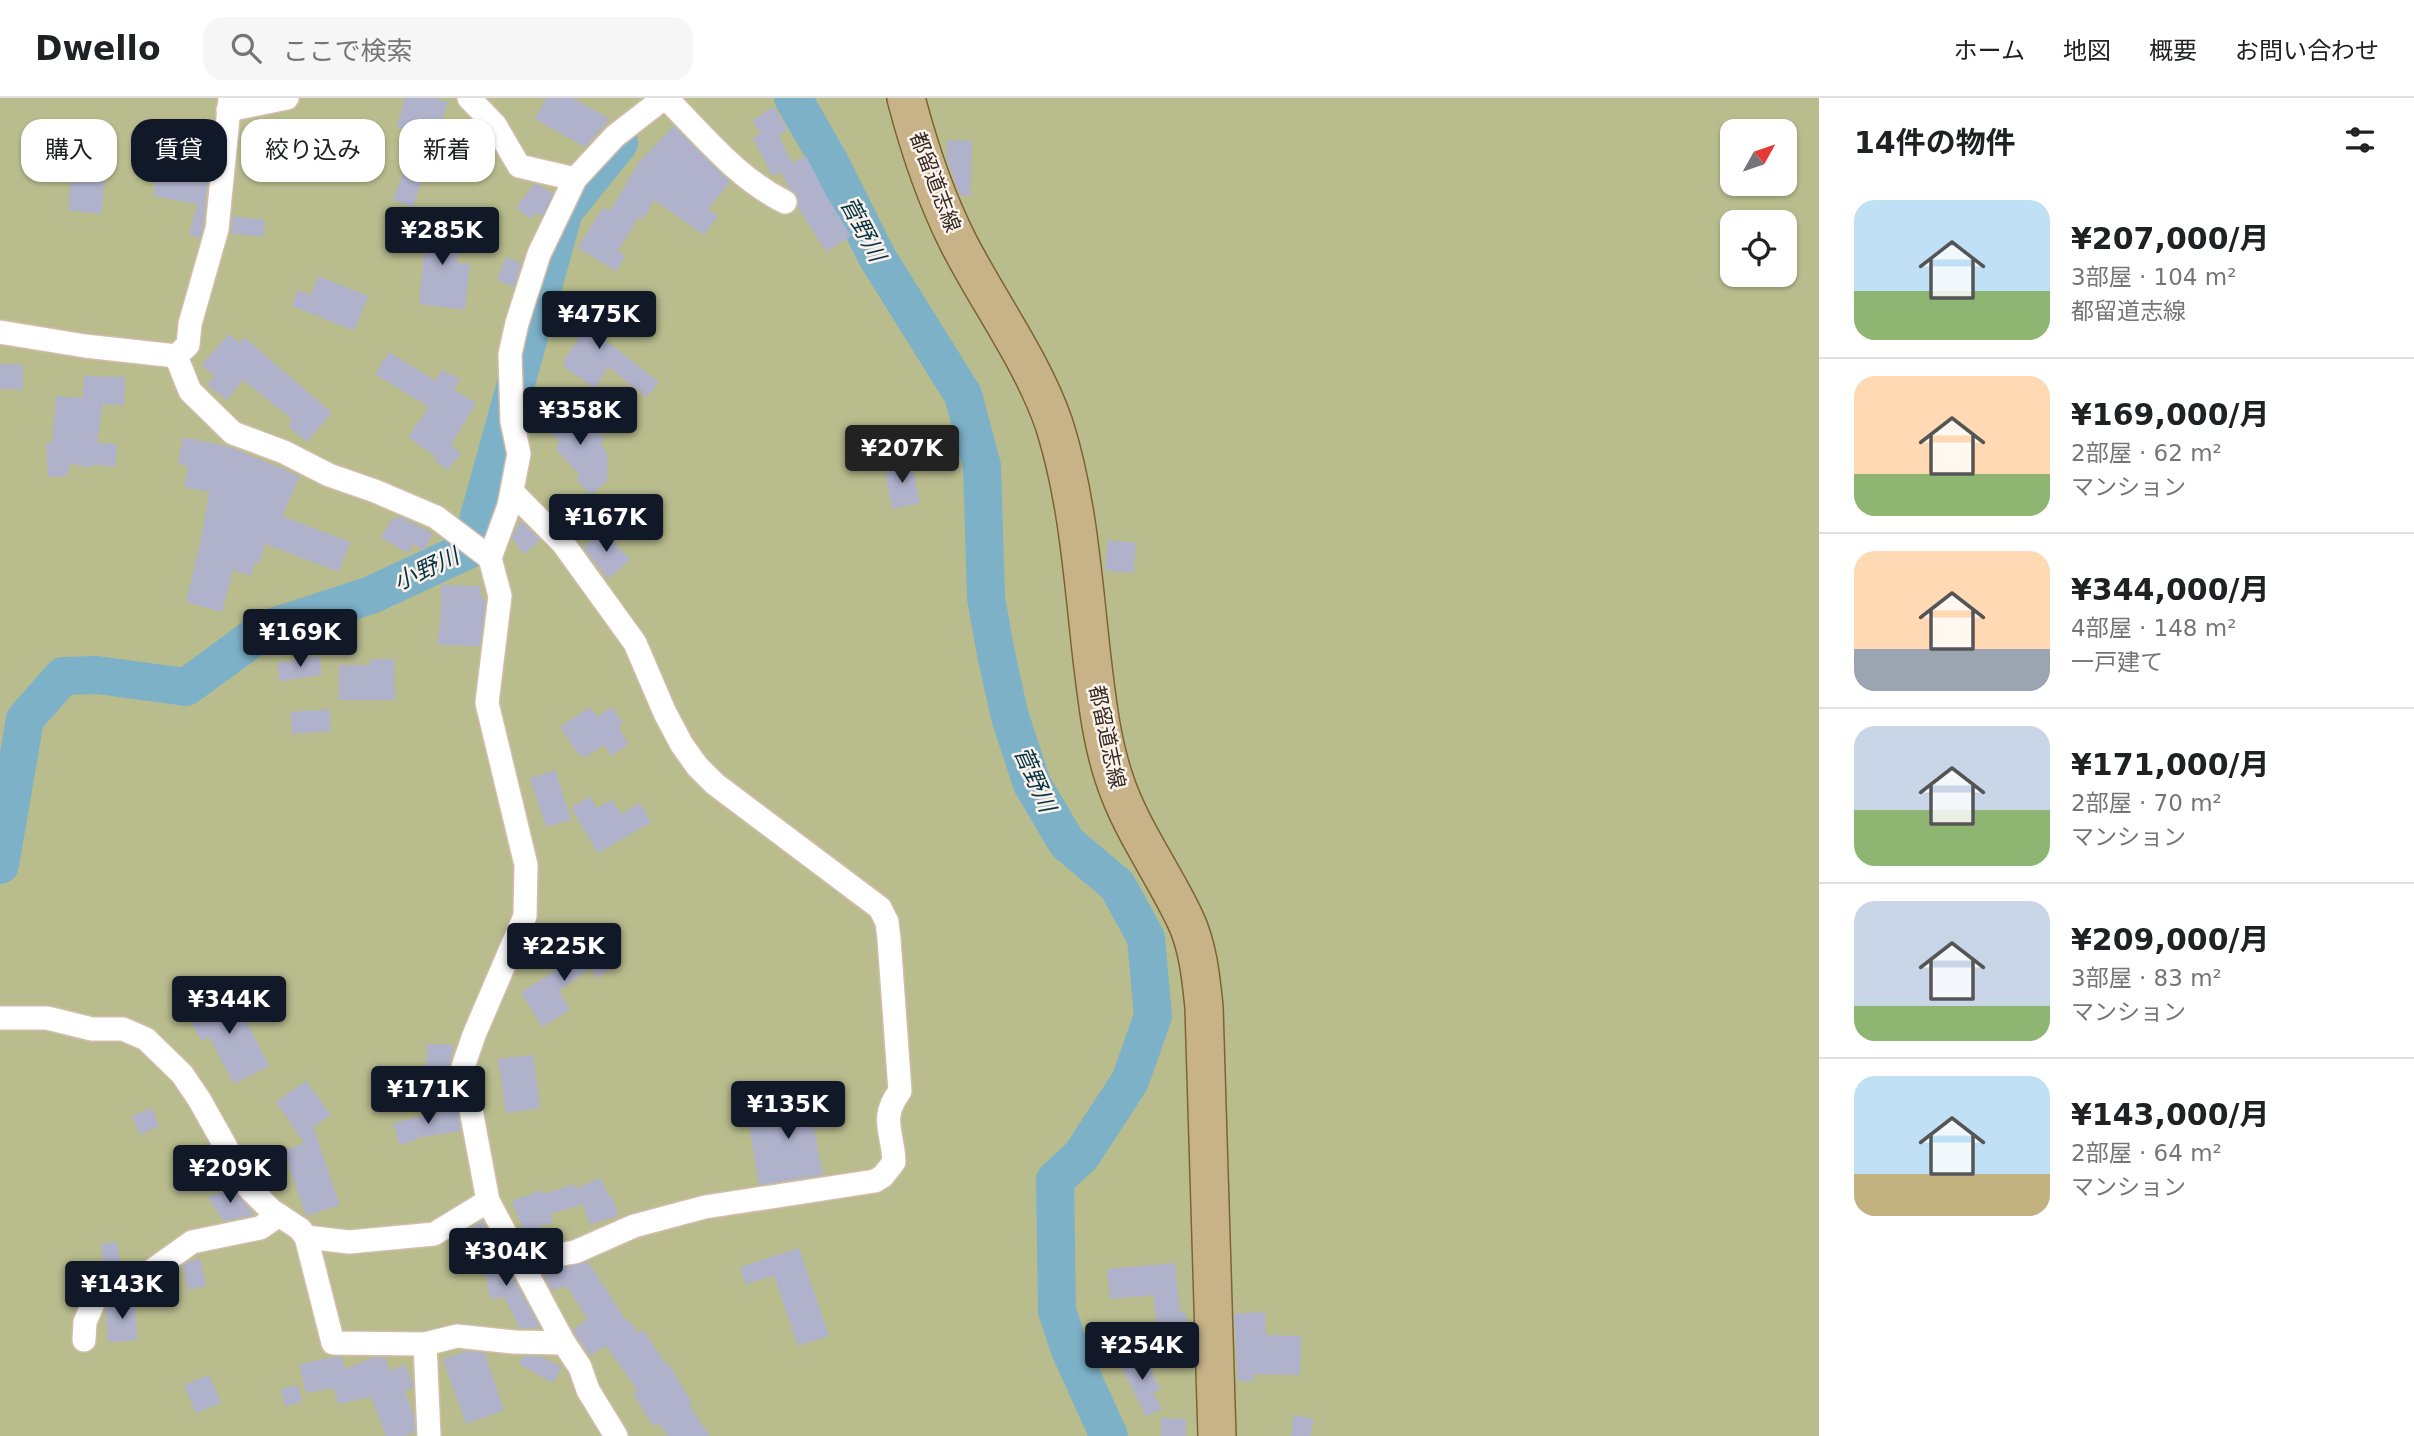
<!DOCTYPE html>
<html lang="ja">
<meta charset="utf-8">
<style>
:root{--surface:#fff;--page:#f6f6f6;--text:#202124;--muted:#757577;--line:#e0e0e0;--accent:#111827}
body{margin:0;font-family:"DejaVu Sans","Noto Sans JP",sans-serif;background:var(--page);color:var(--text);height:100vh;display:flex;flex-direction:column;font-size:26px;white-space:nowrap}
*{box-sizing:border-box;margin:0}
p{font-size:23px;color:var(--muted)}
.icon{flex:none;width:38px;height:38px;fill:none;stroke:currentColor;stroke-width:2;stroke-linecap:round;stroke-linejoin:round}
.map{position:relative;flex:1;overflow:hidden}
.details{display:flex;flex-direction:column;background:var(--surface);width:595px}
.details>*{flex:none}
.top-card{position:absolute;left:21px;top:21px;width:665px;height:63px;display:flex;gap:14px}
.needle{width:46px;rotate:50deg}
.buttons{position:absolute;left:1720px;top:21px;display:grid;gap:14px}
.buttons a{display:grid;place-items:center;width:77px;height:77px;border-radius:14px;background:var(--surface);box-shadow:0 2px 5px #0004;font-size:35px}
.price{position:absolute;translate:-50% -60px;padding:0 16px;border-radius:7px;background:var(--accent);color:#fff;font-size:23px;line-height:46px;filter:drop-shadow(0 2px 4px #0008)}
.price::after{content:'';position:absolute;left:50%;top:42px;width:21px;height:16px;margin-left:-10px;background:inherit;clip-path:polygon(0 0,100% 0,50% 100%)}
.price.current{background:#222;color:#fff}
ul{padding:0;list-style:none}
li{display:flex;align-items:center;gap:21px;height:175px;padding:0 35px}
li+li{border-top:2px solid var(--line)}
li span{display:grid;place-items:center;flex:none;width:196px;height:140px;border-radius:21px;color:#555}
li>.icon{margin-inline-start:auto}
span .icon{width:84px;height:84px;fill:#fffc;stroke-width:1}
li b{font-size:30px}
h2{display:flex;justify-content:space-between;align-items:center;height:84px;padding:0 35px;font-size:30px}
.chip{padding:0 24px;border-radius:21px;background:var(--surface);box-shadow:0 2px 5px #0004;font-size:24px;line-height:63px}
.chip.current{background:var(--accent);color:#fff}
header{display:flex;align-items:center;gap:42px;box-sizing:border-box;height:98px;padding:0 35px;background:var(--surface);border-bottom:2px solid var(--line)}
header strong{font-size:33px}
nav{display:flex;gap:38px;margin-inline-start:auto;font-size:24px}
.search{width:490px;height:63px;background:var(--page);display:flex;align-items:center;gap:18px;box-sizing:border-box;padding:0 24px;border-radius:21px;color:var(--muted);font-size:26px}
main{display:flex;flex:1;min-height:0}
.map>svg:first-child{display:block}
</style>
<header>
<strong>Dwello</strong>
<div class="search"><svg class="icon" aria-label="search" viewBox="0 0 24 24"><circle cx="10" cy="10" r="6"/><path d="M15 15l6 6"/></svg>ここで検索</div>
<nav><a>ホーム</a><a>地図</a><a>概要</a><a>お問い合わせ</a></nav>
</header>
<main>
<div class="map">
<svg width="1819" height="1338" viewBox="0 0 1819 1338">
<rect width="100%" height="100%" fill="#fcf2eb"/>
<path fill="#b9bd8e" fill-rule="evenodd" d="M 0,0 L 1819,0 L 1819,1338 L 0,1338 ZM 1732,33 L 1785,33 L 1785,86 L 1732,86 ZM 1732,124 L 1785,124 L 1785,177 L 1732,177 Z"/>
<g fill="none" stroke-linecap="round" stroke-linejoin="round">
<g stroke="#7db1c8" stroke-width="38">
<path d="M 793,0 L 829,63 L 877,159 L 963,297 L 982,368 L 986,500 L 996,556 L 1010,619 L 1032,686 L 1067,745 L 1117,787 L 1146,840 L 1153,918 L 1130,983 L 1081,1058 L 1055,1082 L 1057,1213 L 1070,1252 L 1109,1338"/>
<path d="M 0,767 L 25,621 L 63,578 L 97,577 L 186,589 L 264,532 L 371,497 L 470,451 L 564,113 L 619,45"/>
</g>
</g>
<g fill="#b0b2cc">
<path d="M 405,0 L 435,0 L 448,4 L 436,40 L 397,29 Z"/>
<path d="M 546,0 L 573,0 L 610,21 L 585,49 L 535,21 Z"/>
<path d="M 773,9 L 788,31 L 779,38 L 792,65 L 806,58 L 827,99 L 851,138 L 826,154 L 798,109 L 797,96 L 789,90 L 781,74 L 772,78 L 753,40 L 761,35 L 752,23 Z"/>
<path d="M 166,21 L 186,26 L 186,22 L 213,26 L 203,128 L 200,140 L 189,137 L 197,106 L 153,98 L 160,56 L 157,55 Z"/>
<path d="M 674,28 L 730,84 L 708,111 L 718,118 L 704,137 L 654,102 L 643,121 L 639,118 L 618,153 L 625,158 L 616,173 L 578,150 L 603,109 L 610,113 L 639,64 Z"/>
<path d="M 451,31 L 469,31 L 467,72 L 450,71 Z"/>
<path d="M 947,42 L 972,43 L 970,98 L 960,97 L 947,62 Z"/>
<path d="M 72,65 L 106,69 L 101,116 L 68,112 Z"/>
<path d="M 405,70 L 424,76 L 413,109 L 393,102 Z"/>
<path d="M 534,86 L 541,88 L 553,95 L 542,118 L 537,114 L 531,121 L 516,110 Z"/>
<path d="M 428,112 L 451,114 L 447,150 L 459,152 L 457,165 L 470,166 L 465,212 L 419,206 Z"/>
<path d="M 232,118 L 265,122 L 263,139 L 231,135 Z"/>
<path d="M 506,159 L 521,165 L 514,189 L 497,182 Z"/>
<path d="M 318,178 L 368,198 L 354,233 L 292,208 L 298,192 L 311,197 Z"/>
<path d="M 573,198 L 601,215 L 599,220 L 609,226 L 601,239 L 659,284 L 647,299 L 608,269 L 595,290 L 564,269 L 564,262 L 578,242 L 572,238 L 577,230 L 560,219 Z"/>
<path d="M 229,236 L 240,245 L 244,239 L 332,315 L 306,344 L 288,327 L 293,322 L 243,282 L 227,302 L 207,287 L 214,278 L 201,267 Z"/>
<path d="M 389,254 L 436,283 L 442,272 L 460,281 L 454,292 L 476,305 L 451,347 L 461,355 L 448,372 L 434,362 L 436,359 L 408,339 L 429,309 L 375,276 Z"/>
<path d="M 0,266 L 23,267 L 23,292 L 0,291 Z"/>
<path d="M 84,278 L 125,279 L 124,307 L 103,306 L 97,345 L 117,346 L 116,368 L 92,367 L 92,370 L 70,366 L 67,378 L 48,379 L 46,346 L 52,345 L 56,298 L 83,300 Z"/>
<path d="M 559,300 L 585,328 L 589,324 L 605,342 L 600,346 L 608,356 L 607,383 L 591,397 L 576,381 L 580,377 L 555,350 L 560,345 L 547,331 L 557,322 L 547,311 Z"/>
<path d="M 183,339 L 230,349 L 300,378 L 282,418 L 350,444 L 339,474 L 265,446 L 259,465 L 255,464 L 250,478 L 233,472 L 222,514 L 186,504 L 201,442 L 209,394 L 184,389 L 188,368 L 178,366 Z"/>
<path d="M 911,362 L 920,405 L 892,411 L 884,368 Z"/>
<path d="M 398,418 L 433,435 L 424,452 L 413,446 L 408,455 L 381,440 L 392,420 L 396,422 Z"/>
<path d="M 521,423 L 540,442 L 524,456 L 512,440 Z"/>
<path d="M 603,432 L 630,462 L 608,481 L 583,449 Z"/>
<path d="M 1108,442 L 1136,445 L 1133,475 L 1105,472 Z"/>
<path d="M 441,487 L 481,488 L 481,500 L 485,500 L 485,509 L 480,548 L 437,547 L 441,516 Z"/>
<path d="M 319,558 L 322,577 L 279,583 L 278,564 L 301,563 L 301,561 Z"/>
<path d="M 370,561 L 394,561 L 395,602 L 339,602 L 339,567 L 370,567 Z"/>
<path d="M 590,609 L 597,619 L 612,609 L 623,625 L 618,629 L 629,646 L 611,658 L 604,647 L 587,658 L 580,658 L 560,629 Z"/>
<path d="M 329,611 L 331,633 L 292,636 L 291,614 Z"/>
<path d="M 555,672 L 571,722 L 546,729 L 530,680 Z"/>
<path d="M 590,698 L 597,710 L 612,702 L 621,716 L 640,705 L 651,724 L 598,755 L 571,710 Z"/>
<path d="M 598,843 L 615,868 L 597,880 L 590,870 L 559,893 L 570,912 L 542,929 L 521,894 L 554,874 L 552,871 L 569,859 L 571,862 Z"/>
<path d="M 224,895 L 229,906 L 240,900 L 251,920 L 246,923 L 269,968 L 234,986 L 209,939 L 201,943 L 186,914 Z"/>
<path d="M 427,946 L 454,947 L 450,965 L 450,976 L 426,975 Z"/>
<path d="M 533,957 L 540,1010 L 506,1015 L 498,961 Z"/>
<path d="M 306,983 L 331,1017 L 313,1029 L 340,1107 L 306,1118 L 284,1053 L 304,1045 L 276,1004 Z"/>
<path d="M 808,986 L 817,1019 L 812,1020 L 823,1077 L 759,1087 L 749,1027 L 784,1020 L 778,994 Z"/>
<path d="M 152,1010 L 159,1028 L 140,1037 L 132,1018 Z"/>
<path d="M 457,1011 L 461,1033 L 416,1040 L 416,1042 L 400,1047 L 393,1025 Z"/>
<path d="M 601,1080 L 609,1099 L 612,1098 L 618,1118 L 590,1127 L 583,1106 L 551,1116 L 553,1124 L 524,1134 L 512,1103 L 542,1092 L 543,1096 L 574,1086 L 575,1091 Z"/>
<path d="M 229,1089 L 230,1091 L 232,1089 L 254,1117 L 224,1123 L 208,1100 Z"/>
<path d="M 483,1123 L 490,1146 L 469,1150 L 466,1133 Z"/>
<path d="M 117,1144 L 120,1164 L 104,1166 L 101,1146 Z"/>
<path d="M 496,1148 L 540,1229 L 520,1230 L 504,1199 L 490,1201 L 481,1152 Z"/>
<path d="M 799,1150 L 829,1238 L 798,1248 L 774,1178 L 745,1186 L 740,1169 Z"/>
<path d="M 200,1161 L 206,1188 L 188,1192 L 183,1168 L 189,1163 Z"/>
<path d="M 588,1164 L 627,1224 L 630,1223 L 638,1235 L 643,1232 L 666,1266 L 668,1265 L 692,1305 L 689,1307 L 710,1338 L 668,1338 L 659,1325 L 653,1328 L 633,1296 L 638,1293 L 606,1248 L 590,1258 L 573,1232 L 588,1221 L 566,1188 L 552,1193 L 544,1177 L 556,1171 Z"/>
<path d="M 1175,1165 L 1180,1214 L 1185,1213 L 1190,1247 L 1161,1252 L 1153,1197 L 1110,1201 L 1107,1171 Z"/>
<path d="M 135,1201 L 137,1242 L 108,1244 L 106,1211 L 120,1202 Z"/>
<path d="M 1265,1214 L 1266,1237 L 1301,1238 L 1300,1277 L 1254,1276 L 1254,1283 L 1238,1283 L 1234,1216 Z"/>
<path d="M 467,1253 L 485,1255 L 504,1312 L 466,1326 L 443,1261 Z"/>
<path d="M 1141,1253 L 1160,1291 L 1153,1295 L 1162,1311 L 1146,1319 L 1119,1264 Z"/>
<path d="M 523,1258 L 542,1259 L 562,1269 L 553,1285 L 519,1266 Z"/>
<path d="M 335,1259 L 342,1259 L 345,1271 L 374,1259 L 385,1260 L 390,1273 L 405,1267 L 413,1287 L 413,1290 L 404,1293 L 414,1318 L 415,1334 L 404,1338 L 386,1338 L 371,1299 L 338,1306 L 334,1290 L 306,1295 L 299,1266 Z"/>
<path d="M 209,1277 L 221,1305 L 196,1315 L 184,1287 Z"/>
<path d="M 298,1287 L 302,1304 L 285,1308 L 281,1291 Z"/>
<path d="M 1294,1317 L 1314,1321 L 1310,1338 L 1291,1338 Z"/>
<path d="M 1161,1320 L 1186,1321 L 1186,1338 L 1161,1338 Z"/>
</g>
<g fill="none" stroke-linecap="round" stroke-linejoin="round">
<g stroke="#d4bcac" stroke-width="26">
<g id="street">
<path d="M 469,0 L 495,27 L 519,68 L 575,81"/>
<path d="M 666,0 C 704,38 737,80 785,104"/>
<path d="M 228,12 L 287,0"/>
<path d="M 0,234 L 85,248 L 176,258 L 188,247 L 190,226 L 217,131 L 230,0"/>
<path d="M 176,258 L 190,293 L 233,335 L 284,354 L 329,377 L 375,393 L 436,419 L 490,460"/>
<path d="M 513,395 L 562,444 L 635,545 L 665,615 L 682,647 L 697,668 L 715,686 L 880,810 L 887,824 L 889,841 L 900,993 C 879,1021 893,1033 894,1064 L 883,1078 L 875,1083 L 705,1109 L 634,1128 L 575,1154 L 550,1158 L 526,1171"/>
<path d="M 0,920 L 47,920 L 92,931 L 123,931 L 146,941 L 182,976 L 199,1001 L 249,1090 L 271,1112 L 300,1131 L 306,1139 L 349,1144 L 434,1136 L 488,1103"/>
<path d="M 306,1139 L 333,1245 L 425,1246"/>
<path d="M 84,1242 L 85,1224 L 95,1201 L 115,1189 L 140,1181 L 192,1144 L 260,1130 L 279,1117"/>
<path d="M 429,1338 L 425,1246 L 457,1238 L 514,1244 L 564,1245"/>
<path d="M 616,1338 L 588,1292 L 580,1269 L 564,1245 L 488,1103 L 463,969 L 474,937 L 525,818 L 526,767 L 487,605 L 500,498 L 490,460 L 509,408 L 519,356 L 512,323 L 510,256 L 517,225 L 539,156 L 575,81 L 615,38 L 664,0"/>
</g>
</g>
<g stroke="#7d6331" stroke-width="40">
<path id="primary" d="M 906,0 C 919,50 935,98 958,144 C 988,203 1033,264 1054,326 C 1078,401 1083,482 1092,561 C 1097,601 1101,641 1114,680 C 1130,730 1163,774 1185,821 C 1198,848 1201,880 1204,909 L 1217,1338"/>
</g>
<use href="#street" stroke="#fff" stroke-width="23"/>
<use href="#primary" stroke="#c8b388" stroke-width="37"/>
</g>
<g text-anchor="middle" stroke-width="5" stroke-linejoin="round" paint-order="stroke">
<g font-size="21" fill="#352c25" stroke="#fcf2eb">
<text transform="translate(935 84) rotate(69)" y="7">都留道志線</text>
<text transform="translate(1107 639) rotate(78)" y="7">都留道志線</text>
</g>
<g font-size="23" font-style="italic" fill="#043546" stroke="#fcf2eb">
<text transform="translate(863 131) rotate(62)" y="8">菅野川</text>
<text transform="translate(426 471) rotate(-25)" y="8">小野川</text>
<text transform="translate(1035 681) rotate(66)" y="8">菅野川</text>
</g>
</g>
</svg>
<div class="buttons">
<a><svg class="needle" viewBox="-14 -14 28 28"><path d="M0-13l5 13h-10z" fill="#e53935"/><path d="M0 13l5-13h-10z" fill="#757577"/></svg></a>
<a><svg class="icon" aria-label="locate" viewBox="0 0 24 24"><circle cx="12" cy="12" r="6"/><path d="M12 2v4M12 18v4M2 12h4M18 12h4"/></svg></a>
</div>
<b class="price" style="left:442px;top:169px">¥285K</b>
<b class="price" style="left:599px;top:253px">¥475K</b>
<b class="price" style="left:580px;top:349px">¥358K</b>
<b class="price current" style="left:902px;top:387px">¥207K</b>
<b class="price" style="left:606px;top:456px">¥167K</b>
<b class="price" style="left:300px;top:571px">¥169K</b>
<b class="price" style="left:564px;top:885px">¥225K</b>
<b class="price" style="left:229px;top:938px">¥344K</b>
<b class="price" style="left:428px;top:1028px">¥171K</b>
<b class="price" style="left:788px;top:1043px">¥135K</b>
<b class="price" style="left:230px;top:1107px">¥209K</b>
<b class="price" style="left:506px;top:1190px">¥304K</b>
<b class="price" style="left:122px;top:1223px">¥143K</b>
<b class="price" style="left:1142px;top:1284px">¥254K</b>
<div class="top-card">
<a class="chip">購入</a>
<a class="chip current">賃貸</a>
<a class="chip">絞り込み</a>
<a class="chip">新着</a>
</div>
</div>
<section class="details">
<h2>14件の物件<svg class="icon" aria-label="filters" viewBox="0 0 24 24"><path d="M4 7h16M4 17h16"/><circle cx="9" cy="7" r="2"/><circle cx="15" cy="17" r="2"/></svg></h2>
<ul>
<li><span style="background:linear-gradient(#bfe0f5 65%,#8fb573 0)"><svg class="icon" aria-label="home" viewBox="0 0 24 24"><path d="M3 11l9-7 9 7M6 9v11h12V9"/></svg></span><div><b>¥207,000/月</b><p>3部屋 · 104 m²</p><p>都留道志線</p></div></li>
<li><span style="background:linear-gradient(#ffd9b3 70%,#8fb573 0)"><svg class="icon" aria-label="home" viewBox="0 0 24 24"><path d="M3 11l9-7 9 7M6 9v11h12V9"/></svg></span><div><b>¥169,000/月</b><p>2部屋 · 62 m²</p><p>マンション</p></div></li>
<li><span style="background:linear-gradient(#ffd9b3 70%,#9aa5b1 0)"><svg class="icon" aria-label="home" viewBox="0 0 24 24"><path d="M3 11l9-7 9 7M6 9v11h12V9"/></svg></span><div><b>¥344,000/月</b><p>4部屋 · 148 m²</p><p>一戸建て</p></div></li>
<li><span style="background:linear-gradient(#c9d6e8 60%,#8fb573 0)"><svg class="icon" aria-label="home" viewBox="0 0 24 24"><path d="M3 11l9-7 9 7M6 9v11h12V9"/></svg></span><div><b>¥171,000/月</b><p>2部屋 · 70 m²</p><p>マンション</p></div></li>
<li><span style="background:linear-gradient(#c9d6e8 75%,#8fb573 0)"><svg class="icon" aria-label="home" viewBox="0 0 24 24"><path d="M3 11l9-7 9 7M6 9v11h12V9"/></svg></span><div><b>¥209,000/月</b><p>3部屋 · 83 m²</p><p>マンション</p></div></li>
<li><span style="background:linear-gradient(#bfe0f5 70%,#c2b280 0)"><svg class="icon" aria-label="home" viewBox="0 0 24 24"><path d="M3 11l9-7 9 7M6 9v11h12V9"/></svg></span><div><b>¥143,000/月</b><p>2部屋 · 64 m²</p><p>マンション</p></div></li>
</ul>
</section>
</main>
